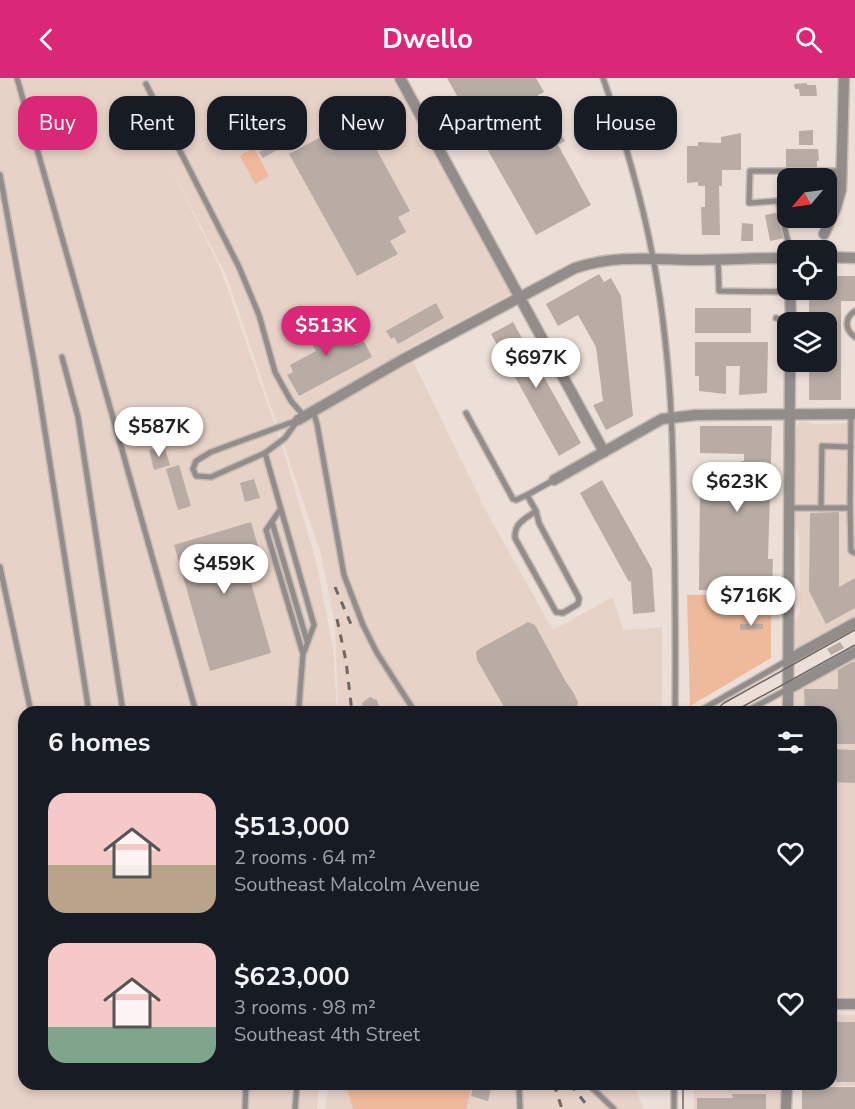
<!DOCTYPE html>
<meta charset="utf-8">
<style>
:root{--surface:#171b24;--page:#20242c;--text:#f1f3f6;--muted:#9ea1a6;--accent:#db2777}
body{margin:0;font-family:"Nunito Sans",sans-serif;background:var(--page);color:var(--text);height:100vh;display:flex;flex-direction:column;font-size:22px;white-space:nowrap}
*{box-sizing:border-box;margin:0}
p{font-size:20px;color:var(--muted)}
.icon{flex:none;width:33px;height:33px;fill:none;stroke:currentColor;stroke-width:2;stroke-linecap:round;stroke-linejoin:round}
.map{position:relative;flex:1;overflow:hidden}
.drawer{position:absolute;left:18px;top:628px;width:819px;height:384px;display:flex;flex-direction:column;background:var(--surface);border-radius:18px;box-shadow:0 3px 9px #0003}
.drawer>*{flex:none}
.hud{position:absolute;left:18px;top:18px;width:819px;height:54px;display:flex;gap:12px}
.needle{width:39px;rotate:241deg}
.tools{position:absolute;left:777px;top:90px;display:grid;gap:12px}
.tools a{display:grid;place-items:center;width:60px;height:60px;border-radius:12px;background:var(--surface);box-shadow:0 3px 9px #0003;font-size:30px}
.price{position:absolute;translate:-50% -51px;padding:0 14px;border-radius:21px;background:#fff;color:#222;font-size:20px;line-height:39px;filter:drop-shadow(0 2px 3px #0008)}
.price::after{content:'';position:absolute;left:50%;top:36px;width:18px;height:14px;margin-left:-9px;background:inherit;clip-path:polygon(0 0,100% 0,50% 100%)}
.price.current{background:var(--accent);color:#fff}
ul{padding:0;list-style:none}
li{display:flex;align-items:center;gap:18px;height:150px;padding:0 30px}
li span{display:grid;place-items:center;flex:none;width:168px;height:120px;border-radius:18px;color:#555}
li>.icon{margin-inline-start:auto}
span .icon{width:72px;height:72px;fill:#fffc;stroke-width:1}
li b{font-size:26px}
h2{display:flex;justify-content:space-between;align-items:center;height:72px;padding:0 30px;font-size:26px}
.chip{padding:0 21px;border-radius:18px;background:var(--surface);box-shadow:0 3px 9px #0003;font-size:21px;line-height:54px}
.chip.current{background:var(--accent);color:#fff}
header{display:flex;justify-content:space-between;align-items:center;height:78px;padding:0 30px;background:var(--accent);color:#fff;font-size:27px;font-weight:700}
.map>svg:first-child{display:block}
</style>
<header><svg class="icon" aria-label="back" viewBox="0 0 24 24"><path d="M15 5l-7 7 7 7"/></svg>Dwello<svg class="icon" aria-label="search" viewBox="0 0 24 24"><circle cx="10" cy="10" r="6"/><path d="M15 15l6 6"/></svg></header>
<div class="map">
<svg width="855" height="1031" viewBox="0 0 855 1031">
<rect width="100%" height="100%" fill="#ecdfd8"/>
<g fill="#e7d2c7">
<path d="M 0,0 L 400,0 L 512,215 L 407,271 L 486,433 L 553,552 L 613,519 L 623,552 L 662,549 L 662,634 L 338,634 L 335,547 L 321,476 L 227,199 L 165,78 L 221,192 L 283,371 L 316,483 L 333,570 L 337,634 L 24,634 L 24,1006 L 319,1007 L 317,1031 L 0,1031 Z"/>
<path d="M 802,343 L 813,346 L 855,345 L 855,542 L 800,571 L 796,572 L 794,568 L 794,545 L 800,533 L 799,463 L 795,444 L 796,351 L 799,345 Z"/>
<path d="M 855,579 L 855,919 L 831,918 L 831,634 L 795,634 L 795,613 Z"/>
<path d="M 831,937 L 855,937 L 855,1008 L 792,1008 L 831,1006 Z"/>
<path d="M 329,1006 L 633,1007 L 644,1031 L 325,1031 Z"/>
<path d="M 694,1007 L 787,1007 L 786,1031 L 694,1031 Z"/>
</g>
<g fill="#efb99b">
<path d="M 254,70 L 269,98 L 255,106 L 240,78 Z"/>
<path d="M 687,517 L 771,517 L 771,580 L 690,628 Z"/>
<path d="M 346,1007 L 346,1006 L 472,1007 L 466,1031 L 353,1031 Z"/>
</g>
<g fill="#b8aca5">
<path d="M 447,0 L 536,0 L 544,14 L 538,17 L 565,63 L 558,67 L 591,127 L 536,157 Z"/>
<path d="M 807,5 L 807,7 L 816,7 L 817,18 L 800,18 L 799,11 L 795,11 L 794,6 Z"/>
<path d="M 813,52 L 813,67 L 799,67 L 799,53 Z"/>
<path d="M 330,54 L 340,72 L 368,56 L 410,133 L 398,139 L 406,154 L 390,163 L 398,176 L 357,198 L 289,76 Z"/>
<path d="M 741,55 L 741,92 L 722,92 L 722,108 L 719,108 L 720,157 L 702,157 L 701,129 L 705,129 L 705,108 L 698,108 L 698,104 L 687,105 L 687,68 L 698,68 L 698,64 L 721,65 L 721,59 Z"/>
<path d="M 274,66 L 277,72 L 263,80 L 259,74 Z"/>
<path d="M 786,71 L 818,71 L 819,83 L 817,83 L 817,89 L 786,89 Z"/>
<rect x="786" y="96" width="31" height="4"/>
<path d="M 780,134 L 785,160 L 770,163 L 765,137 Z"/>
<path d="M 742,145 L 753,146 L 753,163 L 741,163 Z"/>
<path d="M 599,196 L 604,204 L 611,200 L 621,218 L 633,338 L 606,352 L 593,327 L 603,323 L 596,269 L 578,237 L 558,248 L 546,226 Z"/>
<path d="M 826,198 L 855,198 L 855,223 L 841,223 L 841,322 L 809,322 L 809,284 L 826,284 L 826,244 L 809,244 L 809,212 L 826,212 Z"/>
<path d="M 436,225 L 444,240 L 398,266 L 394,259 L 391,261 L 386,253 Z"/>
<rect x="695" y="230" width="56" height="25"/>
<path d="M 330,238 L 341,259 L 348,255 L 355,268 L 364,263 L 372,279 L 299,318 L 287,297 L 293,294 L 290,287 L 316,273 L 304,251 Z"/>
<path d="M 513,244 L 581,365 L 559,378 L 491,256 Z"/>
<path d="M 695,264 L 768,264 L 767,315 L 739,317 L 740,288 L 726,288 L 726,316 L 699,313 L 699,298 L 695,298 Z"/>
<path d="M 700,348 L 772,348 L 768,481 L 773,481 L 772,513 L 699,512 L 700,404 L 743,405 L 741,383 L 744,383 L 744,376 L 700,375 Z"/>
<path d="M 164,368 L 170,387 L 154,392 L 149,372 Z"/>
<path d="M 179,387 L 191,428 L 178,432 L 166,391 Z"/>
<path d="M 254,401 L 260,420 L 245,424 L 240,405 Z"/>
<path d="M 602,402 L 652,491 L 655,534 L 633,536 L 631,503 L 629,504 L 580,415 Z"/>
<path d="M 839,434 L 839,509 L 855,500 L 855,530 L 826,546 L 809,513 L 810,435 Z"/>
<path d="M 251,444 L 260,475 L 244,480 L 271,575 L 210,593 L 174,467 Z"/>
<path d="M 528,544 L 535,547 L 566,604 L 573,614 L 578,624 L 576,632 L 586,634 L 507,634 L 477,582 L 476,574 L 479,571 Z"/>
<path d="M 740,546 L 763,546 L 763,551 L 740,552 Z"/>
<path d="M 840,564 L 844,570 L 831,577 L 827,571 Z"/>
<path d="M 852,584 L 855,584 L 855,666 L 831,666 L 831,634 L 805,634 L 804,611 L 838,611 L 838,592 Z"/>
<path d="M 370,619 L 377,622 L 379,629 L 386,628 L 390,634 L 366,634 L 363,631 L 362,625 Z"/>
<path d="M 831,671 L 855,672 L 855,705 L 831,704 Z"/>
<path d="M 831,944 L 855,944 L 855,1004 L 836,1004 L 836,978 L 831,978 Z"/>
<path d="M 478,1006 L 492,1006 L 488,1023 L 471,1018 L 473,1010 L 477,1011 Z"/>
<rect x="802" y="1009" width="53" height="22"/>
<path d="M 732,1016 L 766,1016 L 766,1031 L 697,1031 L 697,1020 L 733,1020 Z"/>
</g>
<g fill="none" stroke-linecap="round" stroke-linejoin="round">
<g stroke="#c5bab4" stroke-width="8">
<g id="lane">
<path d="M 17,0 L 196,634"/>
<path d="M 603,0 C 633,84 656,172 665,261 C 672,320 673,379 674,438 C 675,504 676,569 675,634"/>
<path d="M 146,6 L 239,189 L 259,237 L 275,294 L 291,323 L 304,338"/>
<path d="M 0,97 L 35,290 L 89,634"/>
<path d="M 790,172 L 778,123 L 749,125 L 750,93 L 841,93"/>
<path d="M 718,182 L 719,213 L 790,214"/>
<path d="M 855,233 C 844,240 845,252 855,259"/>
<path d="M 776,240 L 791,244"/>
<path d="M 62,279 L 78,339 L 123,634"/>
<path d="M 313,333 L 317,346 L 344,497 L 363,547 L 377,575 L 415,634"/>
<path d="M 466,335 L 513,421 L 516,422 L 527,417"/>
<path d="M 298,342 L 285,360 L 265,375 L 211,399 L 196,398 L 193,391 L 196,383 L 211,374 Z"/>
<path d="M 265,375 L 314,547 L 304,574"/>
<path d="M 789,430 L 850,430 L 851,336"/>
<path d="M 821,430 L 822,368 L 851,369"/>
<path d="M 850,430 L 851,473 L 855,475"/>
<path d="M 280,432 L 266,452 L 303,576 L 299,628 L 301,634"/>
<path d="M 536,433 C 525,441 514,445 515,460 L 556,534 L 563,535 L 578,526 L 579,520 L 539,445 L 536,433 L 527,417 L 554,402"/>
<path d="M 272,444 L 307,563"/>
<path d="M 0,489 L 31,634"/>
<path d="M 698,634 L 788,582"/>
<path d="M 745,634 L 788,611"/>
<path d="M 519,1006 L 520,1031"/>
<path d="M 588,1006 L 614,1031"/>
<path d="M 245,1031 L 246,1006"/>
<path d="M 295,1031 L 297,1006"/>
<path d="M 674,1031 L 674,1006"/>
</g>
</g>
<g stroke="#c5bab4" stroke-width="13">
<g id="street">
<path d="M 400,0 L 604,374"/>
<path d="M 824,156 L 835,132 L 841,112 L 844,0"/>
<path d="M 826,179 L 855,180"/>
<path d="M 790,212 L 791,244"/>
<path d="M 298,342 L 402,282 L 575,190 C 615,177 649,181 690,182 C 722,182 755,180 788,180"/>
<path d="M 554,402 L 662,341 L 696,337 L 855,336"/>
<path d="M 788,582 L 855,545"/>
<path d="M 788,611 L 855,574"/>
<path d="M 788,634 L 790,284"/>
<path d="M 831,926 L 855,926"/>
<path d="M 786,1031 L 787,1006"/>
</g>
</g>
<use href="#lane" stroke="#928c8a" stroke-width="5"/>
<use href="#street" stroke="#928c8a" stroke-width="10"/>
<g stroke="#6f6764" stroke-width="1.5">
<path d="M 713,634 L 724,625 L 855,552"/>
<path d="M 733,634 L 855,567"/>
<path d="M 683,1031 L 683,1006"/>
</g>
<g stroke="#6f6764" stroke-width="3" stroke-dasharray="8 8" stroke-linecap="butt">
<path d="M 335,509 L 353,551"/>
<path d="M 337,541 L 346,583 L 352,634"/>
<path d="M 554,1006 L 562,1031"/>
<path d="M 570,1006 L 590,1031"/>
</g>
</g>
</svg>
<div class="tools">
<a><svg class="needle" viewBox="-14 -14 28 28"><path d="M0-13l5 13h-10z" fill="#e53935"/><path d="M0 13l5-13h-10z" fill="#9ea1a6"/></svg></a>
<a><svg class="icon" aria-label="locate" viewBox="0 0 24 24"><circle cx="12" cy="12" r="6"/><path d="M12 2v4M12 18v4M2 12h4M18 12h4"/></svg></a>
<a><svg class="icon" aria-label="layers" viewBox="0 0 24 24"><path d="M12 4l9 5-9 5-9-5zM3 14l9 5 9-5"/></svg></a>
</div>
<b class="price current" style="left:326px;top:279px">$513K</b>
<b class="price" style="left:536px;top:311px">$697K</b>
<b class="price" style="left:159px;top:380px">$587K</b>
<b class="price" style="left:737px;top:435px">$623K</b>
<b class="price" style="left:224px;top:517px">$459K</b>
<b class="price" style="left:751px;top:549px">$716K</b>
<div class="hud">
<a class="chip current">Buy</a>
<a class="chip">Rent</a>
<a class="chip">Filters</a>
<a class="chip">New</a>
<a class="chip">Apartment</a>
<a class="chip">House</a>
</div>
<section class="drawer">
<h2>6 homes<svg class="icon" aria-label="filters" viewBox="0 0 24 24"><path d="M4 7h16M4 17h16"/><circle cx="9" cy="7" r="2"/><circle cx="15" cy="17" r="2"/></svg></h2>
<ul>
<li><span style="background:linear-gradient(#f6c9c9 60%,#b9a48a 0)"><svg class="icon" aria-label="home" viewBox="0 0 24 24"><path d="M3 11l9-7 9 7M6 9v11h12V9"/></svg></span><div><b>$513,000</b><p>2 rooms · 64 m²</p><p>Southeast Malcolm Avenue</p></div><svg class="icon" aria-label="heart" viewBox="0 0 24 24"><path d="M12 20l-8-8c-3-5 5-10 8-4 3-6 11-1 8 4z"/></svg></li>
<li><span style="background:linear-gradient(#f6c9c9 70%,#7fa58c 0)"><svg class="icon" aria-label="home" viewBox="0 0 24 24"><path d="M3 11l9-7 9 7M6 9v11h12V9"/></svg></span><div><b>$623,000</b><p>3 rooms · 98 m²</p><p>Southeast 4th Street</p></div><svg class="icon" aria-label="heart" viewBox="0 0 24 24"><path d="M12 20l-8-8c-3-5 5-10 8-4 3-6 11-1 8 4z"/></svg></li>
</ul>
</section>
</div>
